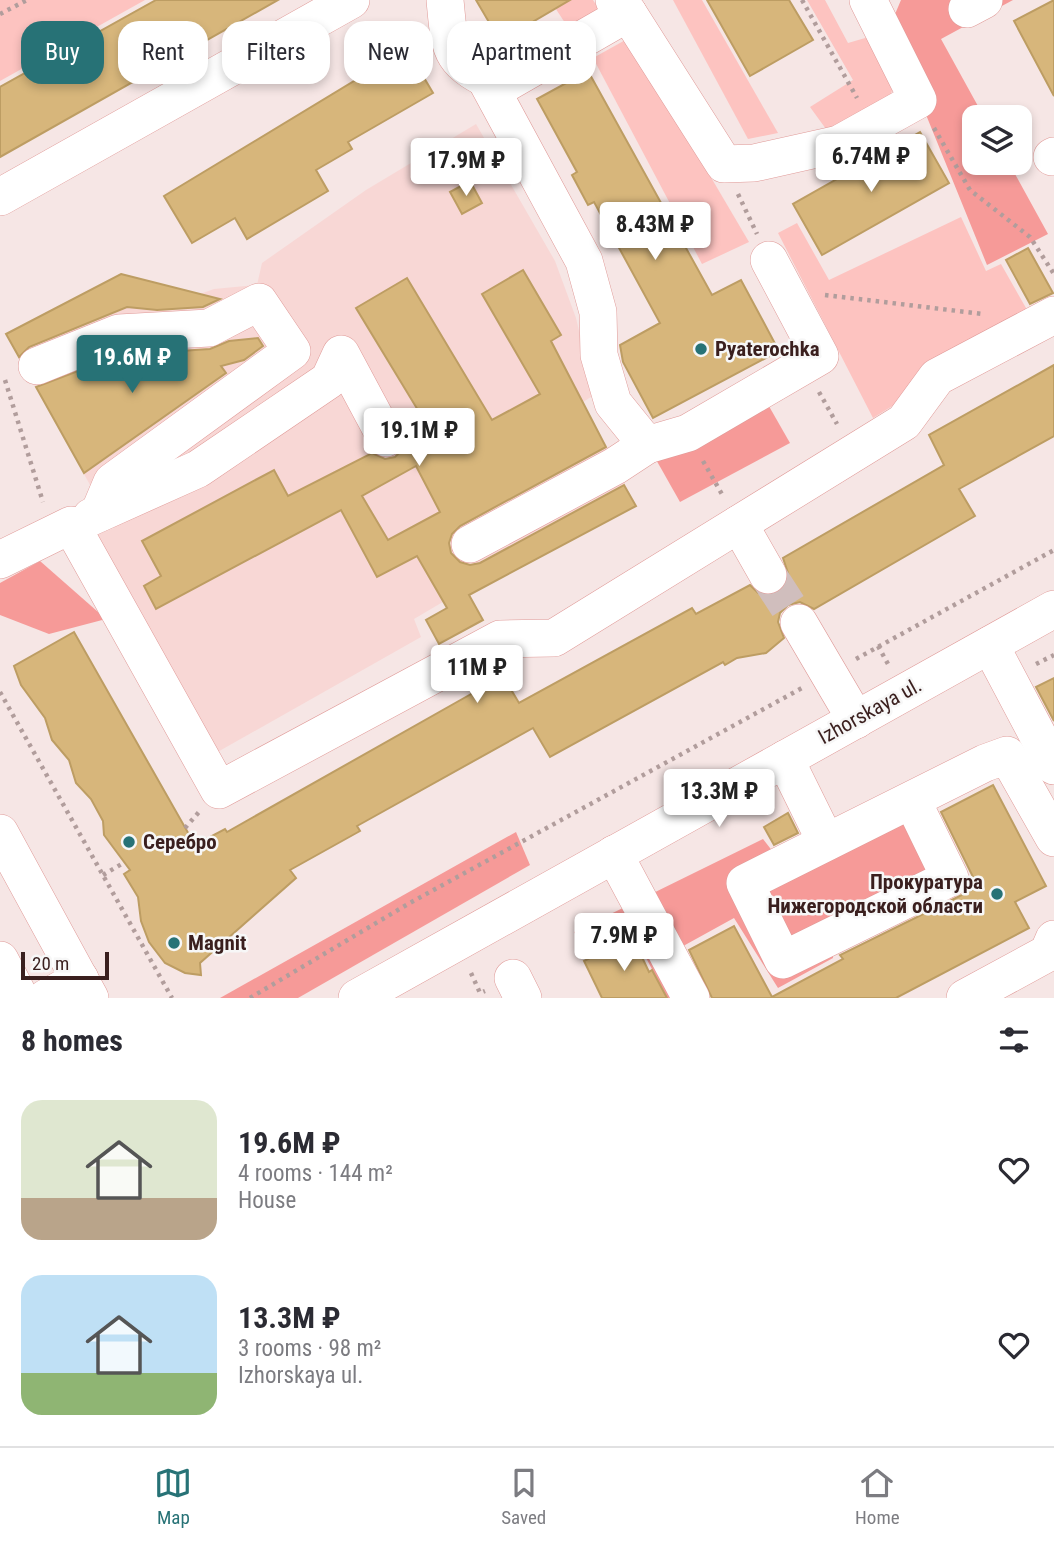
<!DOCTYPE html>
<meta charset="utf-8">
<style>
:root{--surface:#fff;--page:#f2f2f3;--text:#2b2b33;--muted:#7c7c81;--line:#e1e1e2;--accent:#277276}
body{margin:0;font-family:"Roboto Condensed",sans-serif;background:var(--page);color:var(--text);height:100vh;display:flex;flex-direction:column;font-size:26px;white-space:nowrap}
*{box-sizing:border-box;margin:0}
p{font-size:23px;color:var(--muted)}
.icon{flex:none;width:38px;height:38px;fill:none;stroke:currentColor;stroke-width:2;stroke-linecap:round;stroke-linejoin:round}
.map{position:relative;height:998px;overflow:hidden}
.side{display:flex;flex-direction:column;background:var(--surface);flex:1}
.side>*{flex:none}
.guide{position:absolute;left:21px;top:21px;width:700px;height:63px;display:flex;gap:14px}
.controls{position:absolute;left:962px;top:105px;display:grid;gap:14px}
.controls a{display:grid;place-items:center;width:70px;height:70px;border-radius:14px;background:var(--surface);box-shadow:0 4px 10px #0003;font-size:35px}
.scale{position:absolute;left:21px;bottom:18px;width:88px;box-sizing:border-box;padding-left:7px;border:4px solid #3a1f1e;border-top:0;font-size:19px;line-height:24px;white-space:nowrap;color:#3a1f1e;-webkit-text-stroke:5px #f7f7f7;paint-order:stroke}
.price{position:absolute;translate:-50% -60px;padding:0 16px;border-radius:7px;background:#fff;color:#222;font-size:23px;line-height:46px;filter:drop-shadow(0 2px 4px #0008)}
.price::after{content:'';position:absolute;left:50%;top:42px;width:21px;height:16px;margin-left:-10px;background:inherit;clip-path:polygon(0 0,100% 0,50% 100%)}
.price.current{background:var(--accent);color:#fff}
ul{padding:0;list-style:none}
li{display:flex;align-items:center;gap:21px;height:175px;padding:0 21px}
li span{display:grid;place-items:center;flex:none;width:196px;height:140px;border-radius:21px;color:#555}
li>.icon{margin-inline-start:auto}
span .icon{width:84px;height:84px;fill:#fffc;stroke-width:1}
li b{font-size:30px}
h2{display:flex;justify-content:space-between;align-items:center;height:84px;padding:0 21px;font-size:30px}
.pill{padding:0 24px;border-radius:21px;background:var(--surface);box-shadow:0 4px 10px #0003;font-size:24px;line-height:63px}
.pill.current{background:var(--accent);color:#fff}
.tabs{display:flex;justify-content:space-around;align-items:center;height:98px;border-top:2px solid var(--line);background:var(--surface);font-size:19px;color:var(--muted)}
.tabs a{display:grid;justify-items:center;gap:4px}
.tabs .current{color:var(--accent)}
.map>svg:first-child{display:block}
</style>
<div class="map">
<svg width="1054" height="998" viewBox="0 0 1054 998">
<rect width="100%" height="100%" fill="#f6e6e5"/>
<path fill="#f8d7d5" d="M 476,124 L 555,261 L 576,318 L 594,395 L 583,402 L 636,506 L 488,585 L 475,583 L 414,619 L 421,637 L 214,754 L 91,537 L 114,528 L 6,334 L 121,274 L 200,294 L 214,289 L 257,285 L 262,263 L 366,190 Z"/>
<g fill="#fdc3c0">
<path d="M 0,0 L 145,0 L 0,81 Z"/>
<path d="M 550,0 L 593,0 L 600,11 L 569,29 Z"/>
<path d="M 673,0 L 702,0 L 778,133 L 748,139 Z"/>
<path d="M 807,0 L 825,0 L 848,43 L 872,36 L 894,80 L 889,105 L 826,129 L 810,107 L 853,80 Z"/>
<path d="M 629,38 L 749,242 L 702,264 L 593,58 Z"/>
<path d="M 961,217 L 986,271 L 1001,264 L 1030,315 L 1018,328 L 873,418 L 778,233 L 797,223 L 829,280 Z"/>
</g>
<g fill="#f69a98">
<path d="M 901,0 L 1013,0 L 941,39 L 984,117 L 975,117 L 975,163 L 1009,163 L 1048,234 L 987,265 L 890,26 Z"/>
<path d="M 766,401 L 790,443 L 680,502 L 654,456 Z"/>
<path d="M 40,561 L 106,619 L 49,634 L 0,615 L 0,583 Z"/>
<path d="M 841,822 L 935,822 L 969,882 L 909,915 L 833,949 L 833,958 L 778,988 L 734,918 L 676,950 L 699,998 L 667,998 L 631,929 L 586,952 L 574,932 L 763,839 L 777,857 Z"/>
<path d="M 516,832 L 530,865 L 298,998 L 220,998 Z"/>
</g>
<g fill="#d7b67b" stroke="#bd9d63" stroke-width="2" fill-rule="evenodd">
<path d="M 156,0 L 278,0 L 0,157 L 0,87 Z"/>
<path d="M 476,0 L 570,0 L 500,41 Z"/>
<path d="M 707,0 L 789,0 L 813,40 L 750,76 Z"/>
<path d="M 1054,0 L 1054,96 L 1014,21 Z"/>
<path d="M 407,49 L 433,93 L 348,142 L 352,149 L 316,170 L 328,191 L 247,239 L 235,218 L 192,243 L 164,196 Z"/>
<path d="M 588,71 L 712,295 L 741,280 L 779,351 L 653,418 L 623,362 L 620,345 L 660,323 L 594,202 L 588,205 L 572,175 L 577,172 L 537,99 Z"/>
<path d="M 920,132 L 949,183 L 822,255 L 793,204 Z"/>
<path d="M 470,181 L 482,203 L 462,214 L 450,192 Z"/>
<path d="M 1028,248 L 1053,293 L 1030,304 L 1006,260 Z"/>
<path d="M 523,270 L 561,335 L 551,341 L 606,447 L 460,526 L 452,534 L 449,543 L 451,553 L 460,562 L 470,565 L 480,563 L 624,485 L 636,506 L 469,595 L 483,620 L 439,644 L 426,620 L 447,608 L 417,556 L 377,577 L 341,510 L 156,609 L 144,586 L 161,576 L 142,541 L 274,470 L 288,496 L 372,453 L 385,459 L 395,457 L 404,448 L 406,436 L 427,425 L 356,308 L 407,278 L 492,420 L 540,394 L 482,294 ZM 416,466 L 440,512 L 388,540 L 362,496 Z"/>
<path d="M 121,274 L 220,299 L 203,307 L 157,310 L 127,307 L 29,347 L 19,357 L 6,334 Z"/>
<path d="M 258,338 L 263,346 L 244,360 L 221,366 L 226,373 L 84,473 L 36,387 L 120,355 L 210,349 L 229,341 Z"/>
<path d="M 1054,365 L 1054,436 L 959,489 L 975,516 L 814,609 L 800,602 L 788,605 L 780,613 L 778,622 L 784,638 L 766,653 L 737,658 L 725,665 L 723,662 L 550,757 L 533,728 L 357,826 L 360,831 L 290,870 L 296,878 L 200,963 L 201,975 L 185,973 L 165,963 L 149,942 L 141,921 L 138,897 L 124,874 L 130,870 L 104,835 L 103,821 L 91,799 L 76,783 L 69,760 L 52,740 L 45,718 L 21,685 L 14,666 L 74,632 L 195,845 L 225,829 L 227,832 L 503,676 L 519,703 L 692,608 L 696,614 L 750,585 L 758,593 L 767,596 L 778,594 L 786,586 L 789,576 L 783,558 L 944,465 L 929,435 Z"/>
<path d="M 1054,678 L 1054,721 L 1036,687 Z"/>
<path d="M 993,785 L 1046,886 L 1015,902 L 1029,928 L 896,998 L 712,998 L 689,950 L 734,926 L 772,997 L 843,959 L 840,955 L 978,887 L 941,812 Z"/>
<path d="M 788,813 L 798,833 L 774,845 L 764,827 Z"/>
<path d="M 632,936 L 649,972 L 652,970 L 667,998 L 602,998 L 584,961 Z"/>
</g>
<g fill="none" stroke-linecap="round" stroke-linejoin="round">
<path stroke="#d0bebd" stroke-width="37" stroke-dasharray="37 18" stroke-linecap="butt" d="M 768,575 L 799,623"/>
<g stroke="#e09a98" stroke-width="38">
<g id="minor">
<path d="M 445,0 C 450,54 449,62 501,86 L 628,13"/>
<path d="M 614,0 L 628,13 L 724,164 L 754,163 L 839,144 L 918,100 L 868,0"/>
<path d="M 967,9 L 984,0"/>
<path d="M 485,78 L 584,261 L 598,312 L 599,355 L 613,403 L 647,445 L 688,433 L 820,356 L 769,260"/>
<path d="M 1052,157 L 1054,156"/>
<path d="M 0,197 L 351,0"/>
<path d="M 37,366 L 119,333 L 209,328 L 259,302 L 292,351 L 112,482 L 99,513"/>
<path d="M 91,517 L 198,469 L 329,380 L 341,354 L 386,438"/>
<path d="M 739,524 L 768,575"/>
<path d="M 470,544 L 615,466 L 647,445"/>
<path d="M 0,560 L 71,525 L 219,790 L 500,639 L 554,638 L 904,422 L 937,377 L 1054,315"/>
<path d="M 799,623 L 856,720"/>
<path d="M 990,645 L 1054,766"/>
<path d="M 785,759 L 826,842"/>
<path d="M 912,800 L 950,878 L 783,960 L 745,883 L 985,763 L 1007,755 L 1054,838"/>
<path d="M 0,833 L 90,998"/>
<path d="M 614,854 L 691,998"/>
<path d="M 0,960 L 20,998"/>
<path d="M 513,978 L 523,998"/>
<path d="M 46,998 L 80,979"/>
<path d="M 357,998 L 1054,609"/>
<path d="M 965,998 L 1048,953 L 1054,939"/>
</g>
</g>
<g stroke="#b19d9c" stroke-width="4.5" stroke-dasharray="3.5 5" stroke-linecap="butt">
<path d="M 802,0 L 857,98"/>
<path d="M 0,14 L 27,0"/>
<path d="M 934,128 L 970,190 L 1030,237 L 1054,274"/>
<path d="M 738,194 L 757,234"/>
<path d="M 825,295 L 983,314"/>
<path d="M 5,380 L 43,502"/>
<path d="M 819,392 L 837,424"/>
<path d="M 703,461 L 723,496"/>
<path d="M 878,646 L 888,664"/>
<path d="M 856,659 L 1054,550"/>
<path d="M 1036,664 L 1054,655"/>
<path d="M 0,692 L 172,998"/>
<path d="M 185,828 L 199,812"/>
<path d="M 103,875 L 125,862"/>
<path d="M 471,973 L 480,993 L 485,991"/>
<path d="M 250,998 L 408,904 L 802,688"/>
</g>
<use href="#minor" stroke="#fff" stroke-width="37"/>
</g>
<g fill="#277276" stroke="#f7f7f7" stroke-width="2.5">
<circle cx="701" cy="349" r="7"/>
<circle cx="129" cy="842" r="7"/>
<circle cx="997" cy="894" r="7"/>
<circle cx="174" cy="943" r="7"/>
</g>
<g text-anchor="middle" stroke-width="5" stroke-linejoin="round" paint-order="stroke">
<g font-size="21" font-weight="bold" fill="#3a1f1e" stroke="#f7f7f7" text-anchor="start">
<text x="715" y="356">Pyaterochka</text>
<text x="143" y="849">Серебро</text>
<text x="983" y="889" text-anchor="end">Прокуратура<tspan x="983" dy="24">Нижегородской области</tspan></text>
<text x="188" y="950">Magnit</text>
</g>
<g font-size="21" fill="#3a1f1e" stroke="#f7f7f7">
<text transform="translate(870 711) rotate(-29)" y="7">Izhorskaya ul.</text>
</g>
</g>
</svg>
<div class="controls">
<a><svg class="icon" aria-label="layers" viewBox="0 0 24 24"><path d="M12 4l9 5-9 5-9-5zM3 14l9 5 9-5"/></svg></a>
</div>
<div class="scale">20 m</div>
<b class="price" style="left:871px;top:194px">6.74M ₽</b>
<b class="price" style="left:466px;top:198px">17.9M ₽</b>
<b class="price" style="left:655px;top:262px">8.43M ₽</b>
<b class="price current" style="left:132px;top:395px">19.6M ₽</b>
<b class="price" style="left:419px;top:468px">19.1M ₽</b>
<b class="price" style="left:477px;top:705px">11M ₽</b>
<b class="price" style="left:719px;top:829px">13.3M ₽</b>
<b class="price" style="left:624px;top:973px">7.9M ₽</b>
<div class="guide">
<a class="pill current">Buy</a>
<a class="pill">Rent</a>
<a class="pill">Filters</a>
<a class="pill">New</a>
<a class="pill">Apartment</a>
</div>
</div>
<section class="side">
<h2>8 homes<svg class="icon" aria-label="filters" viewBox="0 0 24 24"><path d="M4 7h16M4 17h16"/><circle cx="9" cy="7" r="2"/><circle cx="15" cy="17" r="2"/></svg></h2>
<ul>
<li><span style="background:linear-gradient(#dfe7d0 70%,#b9a48a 0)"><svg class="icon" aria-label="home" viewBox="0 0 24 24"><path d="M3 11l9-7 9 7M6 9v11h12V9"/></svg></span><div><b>19.6M ₽</b><p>4 rooms · 144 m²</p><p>House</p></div><svg class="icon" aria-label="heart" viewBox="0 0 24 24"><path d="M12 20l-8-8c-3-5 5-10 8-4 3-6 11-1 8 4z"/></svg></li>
<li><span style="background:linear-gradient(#bfe0f5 70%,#8fb573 0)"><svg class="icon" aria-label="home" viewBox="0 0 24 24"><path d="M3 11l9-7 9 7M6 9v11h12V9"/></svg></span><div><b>13.3M ₽</b><p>3 rooms · 98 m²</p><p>Izhorskaya ul.</p></div><svg class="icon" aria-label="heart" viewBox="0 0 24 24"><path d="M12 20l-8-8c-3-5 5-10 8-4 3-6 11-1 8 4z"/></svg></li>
</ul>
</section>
<nav class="tabs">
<a class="current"><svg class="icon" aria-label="map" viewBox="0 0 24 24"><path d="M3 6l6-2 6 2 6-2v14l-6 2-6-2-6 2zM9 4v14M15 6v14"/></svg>Map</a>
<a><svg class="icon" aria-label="saved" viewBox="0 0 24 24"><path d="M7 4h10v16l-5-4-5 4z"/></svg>Saved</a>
<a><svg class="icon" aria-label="home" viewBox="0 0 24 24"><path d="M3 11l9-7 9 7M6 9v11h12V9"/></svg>Home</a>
</nav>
